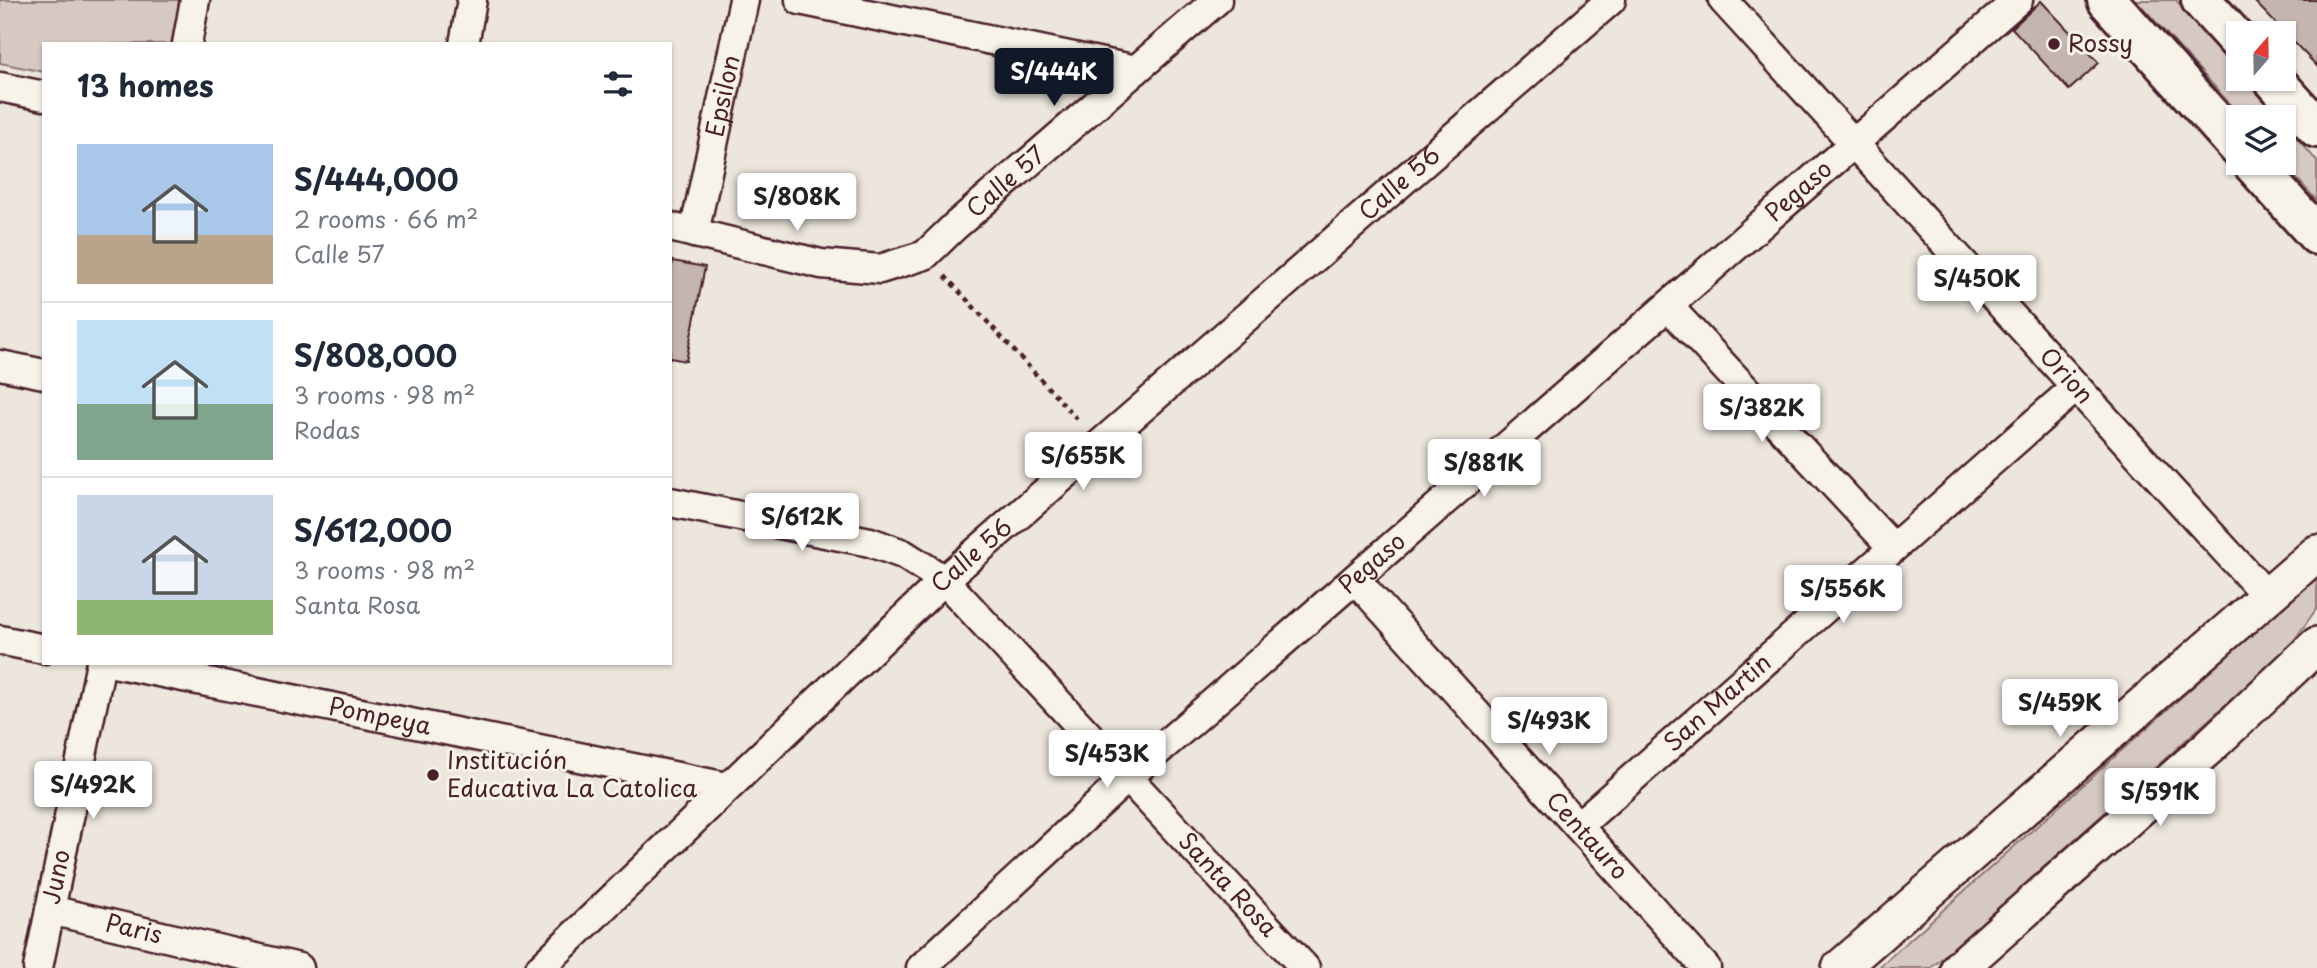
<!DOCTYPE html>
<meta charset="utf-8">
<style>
:root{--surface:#fff;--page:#f2f2f3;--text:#1f2937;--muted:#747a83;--line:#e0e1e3;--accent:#111827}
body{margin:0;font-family:"Playpen Sans",sans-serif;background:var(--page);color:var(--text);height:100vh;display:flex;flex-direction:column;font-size:26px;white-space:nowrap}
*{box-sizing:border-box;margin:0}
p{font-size:23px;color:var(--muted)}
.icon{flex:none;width:38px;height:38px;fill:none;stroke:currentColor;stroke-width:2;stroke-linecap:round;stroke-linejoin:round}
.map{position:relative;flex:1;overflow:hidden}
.side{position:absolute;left:42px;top:42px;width:630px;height:623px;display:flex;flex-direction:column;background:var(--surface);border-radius:0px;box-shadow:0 2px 5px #0004}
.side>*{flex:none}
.needle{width:46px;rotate:20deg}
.fabs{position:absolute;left:2226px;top:21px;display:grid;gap:14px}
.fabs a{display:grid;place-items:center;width:70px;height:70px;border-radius:0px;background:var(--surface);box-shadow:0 2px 5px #0004;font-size:35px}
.price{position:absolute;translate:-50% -60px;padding:0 16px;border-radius:7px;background:#fff;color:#222;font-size:23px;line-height:46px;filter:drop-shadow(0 2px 4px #0008)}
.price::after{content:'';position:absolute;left:50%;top:42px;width:21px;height:16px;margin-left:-10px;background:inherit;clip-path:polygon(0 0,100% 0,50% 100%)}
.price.active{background:var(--accent);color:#fff}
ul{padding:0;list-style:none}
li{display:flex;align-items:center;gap:21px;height:175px;padding:0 35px}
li+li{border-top:2px solid var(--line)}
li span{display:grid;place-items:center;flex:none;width:196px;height:140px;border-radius:0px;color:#555}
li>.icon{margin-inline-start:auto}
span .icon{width:84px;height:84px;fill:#fffc;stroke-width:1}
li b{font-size:30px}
h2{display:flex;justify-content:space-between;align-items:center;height:84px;padding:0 35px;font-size:30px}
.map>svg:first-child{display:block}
</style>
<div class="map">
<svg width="2317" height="968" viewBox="0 0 2317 968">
<rect width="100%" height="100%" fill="#ece6dd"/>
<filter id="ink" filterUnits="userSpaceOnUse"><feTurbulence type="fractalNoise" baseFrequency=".0143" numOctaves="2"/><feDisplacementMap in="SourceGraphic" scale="14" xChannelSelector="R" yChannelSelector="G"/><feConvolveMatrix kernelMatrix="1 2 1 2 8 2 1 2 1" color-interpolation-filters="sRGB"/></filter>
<g filter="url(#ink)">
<g fill="#d5c9c2" stroke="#907476" stroke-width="2">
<path d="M 0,0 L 188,0 L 180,44 L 44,44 L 44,72 L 0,63 Z"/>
<path d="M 2136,0 L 2176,0 L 2238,71 L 2238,79 L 2245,79 L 2278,117 L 2242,117 Z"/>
<path d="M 2284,123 L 2317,161 L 2317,201 L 2283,163 Z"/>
<path d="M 2317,576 L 2317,608 L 2288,649 L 1931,968 L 1878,968 Z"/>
</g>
<g fill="#c4b5b0" stroke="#4a1f2b" stroke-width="2">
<path d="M 2253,0 L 2317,0 L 2317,66 Z"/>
<path d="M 2041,1 L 2099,63 L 2069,90 L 2012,28 Z"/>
<path d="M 673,261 L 705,267 L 686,361 L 670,358 L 670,273 Z"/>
</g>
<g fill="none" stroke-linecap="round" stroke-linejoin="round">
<g stroke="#4a1f2b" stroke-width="33">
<g id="minor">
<path d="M 800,0 L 1136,70"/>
<path id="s1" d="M 1723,0 L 2267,596"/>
<path d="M 187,44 L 195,0"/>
<path d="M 464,44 L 472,0"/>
<path d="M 0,87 L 44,96"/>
<path id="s2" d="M 670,227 L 821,264 L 880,269 L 925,255 L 954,227 L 1217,0"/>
<path id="s3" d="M 694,233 L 744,0"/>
<path d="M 1668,306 L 1893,548"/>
<path d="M 0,365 L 44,374"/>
<path id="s4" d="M 670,502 L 870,542 L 903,554 L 944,580 L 1305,968"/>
<path id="s5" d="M 1355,579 L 1706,968"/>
<path d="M 0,640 L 44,649"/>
<path id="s6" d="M 114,663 L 727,787"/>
<path id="s7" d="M 1578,826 L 2076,387"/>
<path id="s8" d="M 50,910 L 299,968"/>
<path id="s9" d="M 38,968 L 101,663"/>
<path id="s10" d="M 540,968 L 944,580 L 1611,0"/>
<path id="s11" d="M 921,968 L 1128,777 L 2018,0"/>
</g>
</g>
<g stroke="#4a1f2b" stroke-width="40">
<g id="tertiary">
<path d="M 1840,968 L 2317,553"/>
<path d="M 1959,968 L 2210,746 L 2317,645"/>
</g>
</g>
<g stroke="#4a1f2b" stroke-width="44">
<g id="secondary">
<path d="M 2107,0 L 2238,147"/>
<path d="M 2201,0 L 2238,41"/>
<path d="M 2273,79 L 2317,128"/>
<path d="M 2252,163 L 2317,235"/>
</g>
</g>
<path stroke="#4a1f2b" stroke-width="4.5" stroke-dasharray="5 5" stroke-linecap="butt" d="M 945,276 L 1079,421"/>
<use href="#minor" stroke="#f7f3e8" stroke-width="28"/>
<use href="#tertiary" stroke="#f7f3e8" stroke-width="35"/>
<use href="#secondary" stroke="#f7f3e8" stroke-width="38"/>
</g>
</g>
<g fill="#4a1f2b" stroke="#f7f3e8" stroke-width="2.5">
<circle cx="2054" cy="44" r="7"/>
<circle cx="433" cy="775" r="7"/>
</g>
<g text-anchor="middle" stroke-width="6" stroke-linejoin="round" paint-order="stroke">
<g font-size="24" fill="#4a1f2b" stroke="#f7f3e8" text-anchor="start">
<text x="2068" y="52">Rossy</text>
<text x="447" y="769">Institución<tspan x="447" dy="28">Educativa La Catolica</tspan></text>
</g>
<g font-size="24" fill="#4a1f2b" stroke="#f7f3e8">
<text dy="8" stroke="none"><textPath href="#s3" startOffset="140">Epsilon</textPath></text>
<text dy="8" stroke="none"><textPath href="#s2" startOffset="371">Calle 57</textPath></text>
<text dy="8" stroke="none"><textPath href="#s10" startOffset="1164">Calle 56</textPath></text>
<text dy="8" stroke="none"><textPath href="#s11" startOffset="1172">Pegaso</textPath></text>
<text dy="8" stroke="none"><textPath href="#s1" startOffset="509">Orion</textPath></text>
<text dy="8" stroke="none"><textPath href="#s10" startOffset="597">Calle 56</textPath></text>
<text dy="8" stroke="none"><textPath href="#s11" startOffset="606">Pegaso</textPath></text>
<text dy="8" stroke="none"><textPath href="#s7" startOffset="186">San Martin</textPath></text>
<text dy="8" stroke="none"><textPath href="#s6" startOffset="271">Pompeya</textPath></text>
<text dy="8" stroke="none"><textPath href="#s5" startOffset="346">Centauro</textPath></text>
<text dy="8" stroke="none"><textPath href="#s9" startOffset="93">Juno</textPath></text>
<text dy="8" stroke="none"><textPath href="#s4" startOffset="704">Santa Rosa</textPath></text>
<text dy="8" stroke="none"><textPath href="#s8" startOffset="86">Paris</textPath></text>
</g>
</g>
</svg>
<div class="fabs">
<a><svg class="needle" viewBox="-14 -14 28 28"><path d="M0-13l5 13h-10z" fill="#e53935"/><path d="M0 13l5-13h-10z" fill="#747a83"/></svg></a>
<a><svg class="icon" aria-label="layers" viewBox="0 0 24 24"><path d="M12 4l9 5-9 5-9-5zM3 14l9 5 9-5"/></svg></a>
</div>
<b class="price active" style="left:1054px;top:108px">S/444K</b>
<b class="price" style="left:797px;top:233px">S/808K</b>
<b class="price" style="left:1977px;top:315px">S/450K</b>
<b class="price" style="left:1762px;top:444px">S/382K</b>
<b class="price" style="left:1083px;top:492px">S/655K</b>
<b class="price" style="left:1484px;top:499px">S/881K</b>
<b class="price" style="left:802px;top:553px">S/612K</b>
<b class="price" style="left:1843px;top:625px">S/556K</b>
<b class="price" style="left:2060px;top:739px">S/459K</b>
<b class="price" style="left:1549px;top:757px">S/493K</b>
<b class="price" style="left:1107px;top:790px">S/453K</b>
<b class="price" style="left:93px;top:821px">S/492K</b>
<b class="price" style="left:2160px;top:828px">S/591K</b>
<section class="side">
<h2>13 homes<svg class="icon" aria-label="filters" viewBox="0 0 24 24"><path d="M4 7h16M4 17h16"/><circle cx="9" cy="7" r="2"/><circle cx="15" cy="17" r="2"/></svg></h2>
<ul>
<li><span style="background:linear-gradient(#a9c7e8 65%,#b9a48a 0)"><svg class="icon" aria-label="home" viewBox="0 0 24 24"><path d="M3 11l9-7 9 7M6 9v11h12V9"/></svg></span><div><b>S/444,000</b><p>2 rooms · 66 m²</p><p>Calle 57</p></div></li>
<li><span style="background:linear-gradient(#bfe0f5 60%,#7fa58c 0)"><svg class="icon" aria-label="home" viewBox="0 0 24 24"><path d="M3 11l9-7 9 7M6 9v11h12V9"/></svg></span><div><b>S/808,000</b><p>3 rooms · 98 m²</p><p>Rodas</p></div></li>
<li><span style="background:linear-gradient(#c9d6e8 75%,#8fb573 0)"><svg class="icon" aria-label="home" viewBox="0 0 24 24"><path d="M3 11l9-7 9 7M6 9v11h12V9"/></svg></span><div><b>S/612,000</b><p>3 rooms · 98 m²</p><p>Santa Rosa</p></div></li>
</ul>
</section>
</div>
